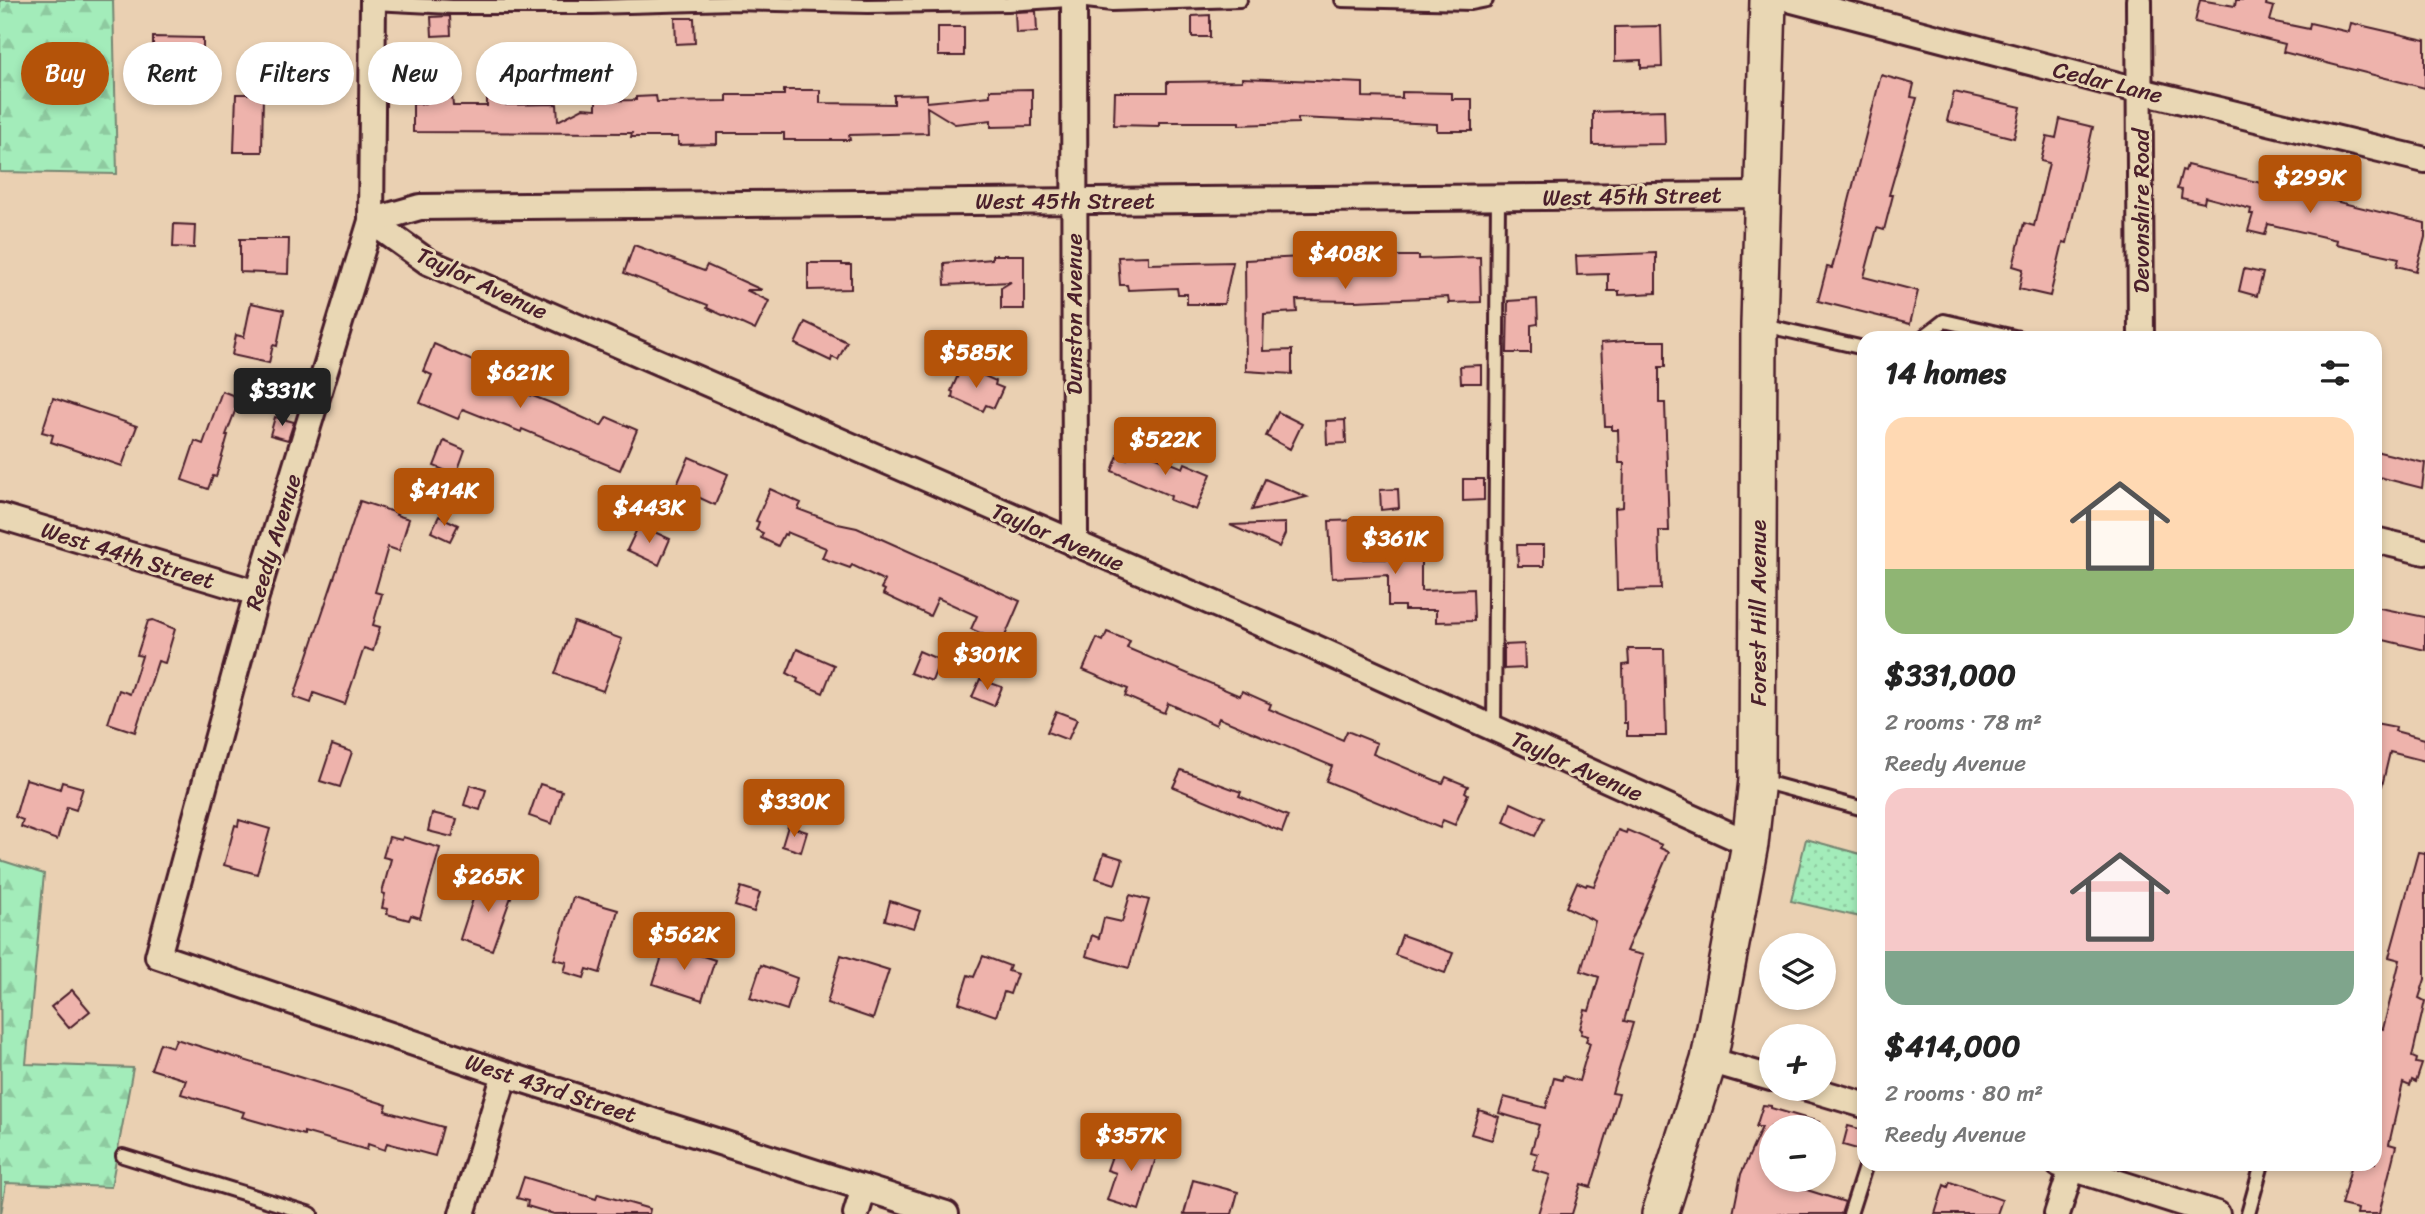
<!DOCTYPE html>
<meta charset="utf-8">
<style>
:root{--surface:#fff;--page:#f6f6f6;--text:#222;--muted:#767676;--accent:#b45309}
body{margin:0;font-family:Sriracha,sans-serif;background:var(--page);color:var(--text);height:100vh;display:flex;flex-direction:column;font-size:26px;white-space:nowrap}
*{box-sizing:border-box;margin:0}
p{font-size:23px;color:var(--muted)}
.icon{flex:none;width:38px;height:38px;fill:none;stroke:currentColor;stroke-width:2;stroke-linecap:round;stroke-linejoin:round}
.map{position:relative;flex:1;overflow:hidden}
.drawer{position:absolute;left:1857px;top:331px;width:525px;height:840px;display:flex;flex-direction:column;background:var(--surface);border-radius:21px;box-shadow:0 4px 10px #0003}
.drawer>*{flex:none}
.guide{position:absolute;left:21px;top:42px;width:665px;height:63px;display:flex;gap:14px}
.controls{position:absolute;left:1759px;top:933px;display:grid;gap:14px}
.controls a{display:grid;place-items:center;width:77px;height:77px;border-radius:50%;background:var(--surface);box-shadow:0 4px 10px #0003;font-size:35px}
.price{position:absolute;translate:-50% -60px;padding:0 16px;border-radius:7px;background:var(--accent);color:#fff;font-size:23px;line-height:46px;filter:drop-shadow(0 2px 4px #0008)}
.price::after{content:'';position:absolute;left:50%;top:42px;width:21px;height:16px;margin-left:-10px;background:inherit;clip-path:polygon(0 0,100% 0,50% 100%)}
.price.on{background:#222;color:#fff}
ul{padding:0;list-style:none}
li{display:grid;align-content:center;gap:14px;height:371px;padding:0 28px}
li span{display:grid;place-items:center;height:217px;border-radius:21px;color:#555}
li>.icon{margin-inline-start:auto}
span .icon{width:126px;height:126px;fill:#fffc;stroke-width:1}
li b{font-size:30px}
h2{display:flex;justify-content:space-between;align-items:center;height:84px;padding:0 28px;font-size:30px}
.tag{padding:0 24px;border-radius:32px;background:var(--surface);box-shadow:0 4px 10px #0003;font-size:24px;line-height:63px}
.tag.on{background:var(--accent);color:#fff}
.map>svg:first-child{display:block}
</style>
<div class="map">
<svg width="2425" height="1214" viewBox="0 0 2425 1214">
<defs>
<pattern id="forest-firs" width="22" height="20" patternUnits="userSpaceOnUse" patternTransform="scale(1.75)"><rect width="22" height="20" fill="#a3ecba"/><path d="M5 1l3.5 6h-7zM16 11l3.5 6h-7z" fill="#8ecaa0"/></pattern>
<pattern id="park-dots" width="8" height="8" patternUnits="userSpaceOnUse" patternTransform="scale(1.75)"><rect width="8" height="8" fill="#a3ecba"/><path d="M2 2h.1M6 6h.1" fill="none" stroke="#8ecaa0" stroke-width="1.8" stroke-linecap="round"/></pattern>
</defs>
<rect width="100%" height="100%" fill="#ead0b2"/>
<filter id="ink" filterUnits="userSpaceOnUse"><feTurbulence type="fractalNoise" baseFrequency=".0143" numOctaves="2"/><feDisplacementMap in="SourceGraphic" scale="14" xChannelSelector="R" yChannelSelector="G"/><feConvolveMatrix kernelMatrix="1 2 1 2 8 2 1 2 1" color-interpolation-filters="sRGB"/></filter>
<g filter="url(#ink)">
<g fill="url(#forest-firs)" stroke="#768672" stroke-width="2">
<path d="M 0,0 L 113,0 L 117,174 L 0,172 Z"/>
<path d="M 0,860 L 44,874 L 26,1064 L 133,1068 L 111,1187 L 6,1183 L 1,1214 Z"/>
</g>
<path fill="url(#park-dots)" stroke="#768672" stroke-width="2" d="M 1806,839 L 1864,855 L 1864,918 L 1791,901 Z"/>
<g fill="#eeb3ac" stroke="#4a1f2b" stroke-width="2">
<path d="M 2200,0 L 2235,6 L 2236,0 L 2267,0 L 2266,5 L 2274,7 L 2270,21 L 2309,29 L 2310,23 L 2349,32 L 2351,23 L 2425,40 L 2425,88 L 2283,52 L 2285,44 L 2195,22 Z"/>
<path d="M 1036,11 L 1037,32 L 1016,33 L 1015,12 Z"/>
<path d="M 1210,15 L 1210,37 L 1192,37 L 1192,16 Z"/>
<path d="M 450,16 L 451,35 L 432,36 L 431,17 Z"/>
<path d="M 675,18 L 694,18 L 695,43 L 676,44 Z"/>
<path d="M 1661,26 L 1662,67 L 1641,68 L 1641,60 L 1615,61 L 1615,27 Z"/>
<rect x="938" y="27" width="26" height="29"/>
<path d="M 153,37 L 203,38 L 203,55 L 153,55 Z"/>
<path d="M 1881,75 L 1914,84 L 1911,97 L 1917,98 L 1889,195 L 1893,195 L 1884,230 L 1877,228 L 1864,277 L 1918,291 L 1910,324 L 1818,301 L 1827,267 L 1832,268 Z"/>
<path d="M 1242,78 L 1363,83 L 1363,97 L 1402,98 L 1402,92 L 1452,93 L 1452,99 L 1472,99 L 1472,131 L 1437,131 L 1437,124 L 1298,118 L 1298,123 L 1239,125 L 1239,122 L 1159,122 L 1159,126 L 1114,125 L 1115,92 L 1167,92 L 1167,82 L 1242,81 Z"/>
<path d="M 1032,89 L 1032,126 L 991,127 L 991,120 L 955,124 L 927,107 L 928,133 L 849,135 L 850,140 L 784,140 L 784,133 L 717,133 L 717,144 L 678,145 L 678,137 L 631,137 L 632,133 L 413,132 L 413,104 L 426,103 L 426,96 L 452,95 L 453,106 L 487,106 L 487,96 L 505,96 L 506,105 L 557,104 L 558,121 L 583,108 L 596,109 L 596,101 L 636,100 L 636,97 L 656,96 L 657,102 L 727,101 L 727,95 L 784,95 L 784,90 L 820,90 L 820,103 L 894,104 L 894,95 L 927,94 L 927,102 L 990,96 L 990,90 Z"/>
<path d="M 1954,92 L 2021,107 L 2014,138 L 1947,121 Z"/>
<path d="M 236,94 L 263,94 L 262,152 L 234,152 Z"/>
<path d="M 1664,110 L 1665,144 L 1593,145 L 1593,112 Z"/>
<path d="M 2060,119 L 2093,127 L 2067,243 L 2063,242 L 2050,296 L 2019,289 L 2023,269 L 2013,266 L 2024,223 L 2034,226 L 2049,163 L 2041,161 L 2047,136 L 2056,138 Z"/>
<path d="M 2187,165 L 2425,223 L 2425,237 L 2416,271 L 2397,266 L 2399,258 L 2336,244 L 2337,240 L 2268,224 L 2265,235 L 2248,231 L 2253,214 L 2250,214 L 2251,209 L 2205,197 L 2204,203 L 2181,198 L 2182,190 L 2177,189 L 2182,170 L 2185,171 Z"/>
<path d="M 174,224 L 195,225 L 194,248 L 173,247 Z"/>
<path d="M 240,239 L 289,239 L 288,274 L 240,272 Z"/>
<path d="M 634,245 L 704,271 L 707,265 L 762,290 L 746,290 L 769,301 L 755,330 L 707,308 L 708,305 L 624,273 Z"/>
<path d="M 1656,253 L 1656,293 L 1619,295 L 1619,291 L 1608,291 L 1608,274 L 1577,275 L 1576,256 Z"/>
<path d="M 992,255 L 1024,255 L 1024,309 L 1001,309 L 1001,288 L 1011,282 L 945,285 L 944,263 L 992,259 Z"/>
<path d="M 1148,256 L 1148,264 L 1233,262 L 1224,304 L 1187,304 L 1187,294 L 1178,294 L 1177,288 L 1128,290 L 1127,285 L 1120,285 L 1118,257 Z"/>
<path d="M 1385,256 L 1419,256 L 1419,259 L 1480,257 L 1481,302 L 1449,303 L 1448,297 L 1355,301 L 1296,300 L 1297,312 L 1264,314 L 1263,351 L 1292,350 L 1292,374 L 1246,371 L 1245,260 L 1302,257 L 1303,262 L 1340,262 L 1340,258 L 1375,259 L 1385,258 Z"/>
<path d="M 808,263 L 842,263 L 842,265 L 851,265 L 851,289 L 808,290 Z"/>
<path d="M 2244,269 L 2263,273 L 2257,296 L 2239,291 Z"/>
<path d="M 1537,299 L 1538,324 L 1531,325 L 1531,353 L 1507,353 L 1508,301 Z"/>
<path d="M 251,303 L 284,310 L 277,346 L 273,345 L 269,363 L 232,355 L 236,335 L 244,337 Z"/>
<path d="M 805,322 L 847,342 L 838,360 L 832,357 L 831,361 L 795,344 Z"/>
<path d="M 1625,341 L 1665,341 L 1665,367 L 1659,367 L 1659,403 L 1665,403 L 1669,531 L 1659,531 L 1661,589 L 1617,590 L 1615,508 L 1623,507 L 1624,463 L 1619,463 L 1618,430 L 1612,430 L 1612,426 L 1605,426 L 1601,343 Z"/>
<path d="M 434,344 L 482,365 L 478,375 L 551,403 L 601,426 L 607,417 L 637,430 L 620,470 L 522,429 L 521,432 L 463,409 L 458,419 L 420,403 L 432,375 L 423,371 Z"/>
<path d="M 1481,365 L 1481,383 L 1461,383 L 1460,366 Z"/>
<path d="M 962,366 L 996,381 L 995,385 L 1003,388 L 994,408 L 986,405 L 983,411 L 952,397 L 953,392 L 951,391 Z"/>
<path d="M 222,391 L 240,398 L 226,435 L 228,435 L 216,477 L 213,476 L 208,489 L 182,480 L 195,441 L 203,444 Z"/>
<path d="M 53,398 L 137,426 L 122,466 L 51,442 L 53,435 L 42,432 Z"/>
<path d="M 1278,412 L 1302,424 L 1290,449 L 1266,436 Z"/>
<path d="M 275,417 L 294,422 L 288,440 L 270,435 Z"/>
<path d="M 1345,420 L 1346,443 L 1327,444 L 1326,421 Z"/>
<path d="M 444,441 L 465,450 L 456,475 L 434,466 Z"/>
<path d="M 1132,447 L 1183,468 L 1185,463 L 1211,474 L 1196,510 L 1170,500 L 1171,496 L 1112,471 L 1118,455 L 1127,459 Z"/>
<path d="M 2375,451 L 2425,463 L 2422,488 L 2375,476 Z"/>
<path d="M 689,457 L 728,474 L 715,505 L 676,487 Z"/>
<path d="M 1265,479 L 1307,497 L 1252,510 Z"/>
<path d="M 1463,479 L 1484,479 L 1484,500 L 1463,501 Z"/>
<path d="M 770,489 L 801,503 L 798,509 L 838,524 L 857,528 L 1020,601 L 1002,643 L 971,629 L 977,616 L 938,598 L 930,616 L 883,594 L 885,590 L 881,588 L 885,581 L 852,565 L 850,568 L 822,558 L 826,548 L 787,532 L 786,535 L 784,534 L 778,546 L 761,538 L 763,533 L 756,530 L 759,522 L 756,521 Z"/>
<path d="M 1398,489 L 1399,508 L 1381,510 L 1380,490 Z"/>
<path d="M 360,501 L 397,513 L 396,515 L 409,519 L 399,551 L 388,547 L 375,592 L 382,594 L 373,625 L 380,627 L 373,651 L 364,648 L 345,704 L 314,693 L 311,703 L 294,697 Z"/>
<path d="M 439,516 L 458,525 L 450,541 L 431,532 Z"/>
<path d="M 1361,520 L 1363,559 L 1421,559 L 1421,591 L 1473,589 L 1474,621 L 1436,622 L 1436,610 L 1404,610 L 1404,606 L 1388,606 L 1388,575 L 1332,578 L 1329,521 Z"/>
<path d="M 1285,523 L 1285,534 L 1279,547 L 1230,525 Z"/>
<path d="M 639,525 L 670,539 L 659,565 L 627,550 Z"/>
<path d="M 1517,545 L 1544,545 L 1544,566 L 1518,566 Z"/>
<path d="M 2375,607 L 2425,617 L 2425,650 L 2375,638 Z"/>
<path d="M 153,620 L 175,629 L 165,663 L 158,661 L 135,732 L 108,723 L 119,690 L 130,694 L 142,656 L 137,655 L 148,621 Z"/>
<path d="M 574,622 L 622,639 L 603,691 L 555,674 Z"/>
<path d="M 1107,632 L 1130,641 L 1127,648 L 1240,696 L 1242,691 L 1271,704 L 1269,709 L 1343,740 L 1347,731 L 1377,743 L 1373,754 L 1439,782 L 1443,783 L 1446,777 L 1468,786 L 1465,792 L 1468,794 L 1455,825 L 1443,820 L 1440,828 L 1326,781 L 1332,766 L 1219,718 L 1216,725 L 1168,703 L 1164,713 L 1125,696 L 1128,689 L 1083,670 L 1097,638 L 1103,641 Z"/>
<path d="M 1524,644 L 1525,668 L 1504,669 L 1504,645 Z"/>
<path d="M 797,649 L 834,665 L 823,693 L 797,682 L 798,679 L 787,673 Z"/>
<path d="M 1628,649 L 1664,649 L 1666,736 L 1627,736 L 1627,723 L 1624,723 L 1623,665 L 1629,664 Z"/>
<path d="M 919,651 L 940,660 L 932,681 L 910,673 Z"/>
<path d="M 980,679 L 1002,687 L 994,706 L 972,697 Z"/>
<path d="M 1056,711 L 1077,719 L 1068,740 L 1047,732 Z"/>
<path d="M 2375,723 L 2396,727 L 2395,731 L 2425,739 L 2425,761 L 2390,752 L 2382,786 L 2375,785 Z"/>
<path d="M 332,745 L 352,752 L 340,787 L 320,781 Z"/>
<path d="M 1181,770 L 1241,792 L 1239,796 L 1288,816 L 1282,832 L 1173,787 Z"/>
<path d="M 26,779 L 60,789 L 62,782 L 83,788 L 76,810 L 67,807 L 57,840 L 21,827 L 23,820 L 15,817 Z"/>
<path d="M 540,784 L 562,791 L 552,824 L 529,816 Z"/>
<path d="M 470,785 L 486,790 L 480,810 L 464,805 Z"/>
<path d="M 1511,803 L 1544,818 L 1535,836 L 1504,822 Z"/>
<path d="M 432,813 L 457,819 L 452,837 L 428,831 Z"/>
<path d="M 239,820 L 270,829 L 257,874 L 224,865 L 235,825 L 238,826 Z"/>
<path d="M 788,826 L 807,832 L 801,852 L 782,846 Z"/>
<path d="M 1618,830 L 1626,833 L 1627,830 L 1662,845 L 1660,848 L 1669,852 L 1626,951 L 1643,955 L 1624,1021 L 1633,1023 L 1612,1093 L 1619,1094 L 1591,1187 L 1581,1184 L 1572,1214 L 1538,1214 L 1550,1175 L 1533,1170 L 1538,1154 L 1531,1152 L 1539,1125 L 1499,1113 L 1504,1097 L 1546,1108 L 1554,1078 L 1562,1080 L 1563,1076 L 1579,1081 L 1590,1043 L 1586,1041 L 1588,1036 L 1581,1034 L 1582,1030 L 1580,1029 L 1585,1010 L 1589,1011 L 1599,977 L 1581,971 L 1595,921 L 1566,907 L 1577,882 L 1586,886 L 1587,884 L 1594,886 Z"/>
<path d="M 389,837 L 402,840 L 403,837 L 440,848 L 420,918 L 411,915 L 409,920 L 387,914 L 388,909 L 382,908 L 385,894 L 382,893 L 391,859 L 383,857 Z"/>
<path d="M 2418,852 L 2425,853 L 2425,979 L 2419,998 L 2425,1001 L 2412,1057 L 2417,1059 L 2416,1063 L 2422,1064 L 2416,1082 L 2412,1080 L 2410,1086 L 2403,1083 L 2389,1144 L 2396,1146 L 2379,1214 L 2357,1214 L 2358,1209 L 2341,1205 L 2352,1164 L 2375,1164 L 2375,1026 L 2383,1029 L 2400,960 L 2389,957 Z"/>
<path d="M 1104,853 L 1123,859 L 1115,884 L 1096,878 Z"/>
<path d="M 497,876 L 516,883 L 492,950 L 460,939 L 474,896 L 480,898 L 484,886 L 492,889 Z"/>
<path d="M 741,887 L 760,893 L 754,912 L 735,906 Z"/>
<path d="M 1130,895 L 1149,900 L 1129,968 L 1086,956 L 1092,935 L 1099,938 L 1104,918 L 1122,922 Z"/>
<path d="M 573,897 L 618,910 L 600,973 L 587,969 L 584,978 L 564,972 L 567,962 L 554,959 Z"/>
<path d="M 890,901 L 920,911 L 914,928 L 885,920 Z"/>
<path d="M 1402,935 L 1453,953 L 1445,973 L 1395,955 Z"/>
<path d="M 666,944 L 715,960 L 702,1000 L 653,984 Z"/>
<path d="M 841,955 L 889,970 L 873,1019 L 827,1003 Z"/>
<path d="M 983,956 L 1010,966 L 1008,971 L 1017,974 L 1010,994 L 1004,992 L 996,1016 L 959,1003 L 968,975 L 974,977 Z"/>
<path d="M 761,965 L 797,978 L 787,1010 L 750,998 Z"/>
<path d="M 72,990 L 90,1011 L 69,1028 L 51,1007 Z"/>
<path d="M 176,1039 L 341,1090 L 387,1105 L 385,1111 L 443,1127 L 435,1156 L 387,1143 L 385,1150 L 368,1144 L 367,1150 L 304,1132 L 304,1135 L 242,1117 L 244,1112 L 181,1094 L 186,1080 L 151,1069 L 160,1043 L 173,1047 Z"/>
<path d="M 1763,1105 L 1771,1106 L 1771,1108 L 1819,1122 L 1818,1127 L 1771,1127 L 1771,1180 L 1786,1180 L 1785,1183 L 1845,1202 L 1841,1214 L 1733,1214 L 1741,1174 L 1762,1127 L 1756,1127 Z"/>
<path d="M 1479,1110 L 1499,1117 L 1492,1140 L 1471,1134 Z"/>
<path d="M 1848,1126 L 1864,1130 L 1864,1151 L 1843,1145 Z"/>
<path d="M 1118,1139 L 1158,1152 L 1139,1210 L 1107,1200 L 1116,1173 L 1107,1170 Z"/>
<path d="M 524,1177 L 596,1199 L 598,1194 L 650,1209 L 649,1214 L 554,1214 L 527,1206 L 528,1201 L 517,1198 Z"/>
<path d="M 1193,1180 L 1238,1192 L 1232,1214 L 1184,1214 Z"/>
<path d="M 1950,1182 L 2002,1200 L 1997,1214 L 1935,1214 L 1944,1185 L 1948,1187 Z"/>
</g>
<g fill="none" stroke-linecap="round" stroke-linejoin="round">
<g stroke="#4a1f2b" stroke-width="18">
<g id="service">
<path d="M 1078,0 L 1112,4 L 1240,0"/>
<path d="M 1342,0 L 1471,3 L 1486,0"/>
<path d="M 373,3 L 452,7 L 593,7 L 732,3 L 868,6 L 1008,4 L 1068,0"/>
<path d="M 1763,325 L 1864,348"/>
<path d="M 1922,338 L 1944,321 L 2019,338"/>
<path d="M 1494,728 L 1498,198"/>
<path d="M 1761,781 L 1864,809"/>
<path d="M 123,1156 L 311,1214"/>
<path d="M 1850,1214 L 1866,1164"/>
<path d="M 2248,1214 L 2262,1164"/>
</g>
</g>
<g stroke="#4a1f2b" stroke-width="30">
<g id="minor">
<path d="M 373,0 L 371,221 L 257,593 L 158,956 L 505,1074 L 946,1214"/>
<path d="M 1074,0 L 1075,544"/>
<path d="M 1792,0 L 2141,91 L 2425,160"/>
<path d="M 2139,0 L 2141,338"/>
<path d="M 371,221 L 428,262 L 1305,643 L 1750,844"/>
<path d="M 371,221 L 420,207 L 1761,195"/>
<path d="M 0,516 L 257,593"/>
<path d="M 2375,540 L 2425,552"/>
<path d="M 1709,1060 L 1771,1078"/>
<path d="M 1807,1088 L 1864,1105"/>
<path d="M 2059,1164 L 2217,1214"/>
<path d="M 462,1214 L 505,1074"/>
<path d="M 856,1214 L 864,1188"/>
<path d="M 2057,1214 L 2072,1168"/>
</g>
</g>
<g stroke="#4a1f2b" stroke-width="40">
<path id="secondary" d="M 1660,1214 L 1709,1060 L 1750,844 L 1757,780 L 1759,324 L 1768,0"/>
</g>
<use href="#service" stroke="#e9d7b4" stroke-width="12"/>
<use href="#minor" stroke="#e9d7b4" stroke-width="24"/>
<use href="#secondary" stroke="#e9d7b4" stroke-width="35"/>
</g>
</g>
<g text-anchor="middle" stroke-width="6" stroke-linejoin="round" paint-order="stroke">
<g font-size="23" fill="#4a1f2b" stroke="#e9d7b4">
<text transform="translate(2108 82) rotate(14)" y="8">Cedar Lane</text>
<text transform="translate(1632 196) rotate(-1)" y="8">West 45th Street</text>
<text x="1065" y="209">West 45th Street</text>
<text transform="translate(2141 211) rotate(-90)" y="8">Devonshire Road</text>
<text transform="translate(482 283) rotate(25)" y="8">Taylor Avenue</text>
<text transform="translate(1074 314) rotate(-90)" y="8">Dunston Avenue</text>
<text transform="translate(1058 537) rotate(23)" y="8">Taylor Avenue</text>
<text transform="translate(273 542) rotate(-73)" y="8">Reedy Avenue</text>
<text transform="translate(128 555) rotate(17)" y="8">West 44th Street</text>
<text transform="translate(1758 613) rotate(-90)" y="8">Forest Hill Avenue</text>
<text transform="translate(1577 766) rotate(24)" y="8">Taylor Avenue</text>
<text transform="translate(551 1088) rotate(18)" y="8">West 43rd Street</text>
</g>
</g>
</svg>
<div class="controls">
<a><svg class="icon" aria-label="layers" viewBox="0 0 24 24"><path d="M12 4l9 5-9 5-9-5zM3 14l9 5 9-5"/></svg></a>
<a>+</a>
<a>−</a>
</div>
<b class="price" style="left:2310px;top:215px">$299K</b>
<b class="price" style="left:1345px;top:291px">$408K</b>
<b class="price" style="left:976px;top:390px">$585K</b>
<b class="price" style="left:520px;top:410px">$621K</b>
<b class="price on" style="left:282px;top:428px">$331K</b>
<b class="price" style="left:1165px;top:477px">$522K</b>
<b class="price" style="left:444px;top:528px">$414K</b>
<b class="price" style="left:649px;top:545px">$443K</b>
<b class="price" style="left:1395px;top:576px">$361K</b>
<b class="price" style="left:987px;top:692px">$301K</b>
<b class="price" style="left:794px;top:839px">$330K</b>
<b class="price" style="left:488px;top:914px">$265K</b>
<b class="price" style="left:684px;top:972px">$562K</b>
<b class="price" style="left:1131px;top:1173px">$357K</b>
<div class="guide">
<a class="tag on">Buy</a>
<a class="tag">Rent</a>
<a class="tag">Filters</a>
<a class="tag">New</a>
<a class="tag">Apartment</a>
</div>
<section class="drawer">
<h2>14 homes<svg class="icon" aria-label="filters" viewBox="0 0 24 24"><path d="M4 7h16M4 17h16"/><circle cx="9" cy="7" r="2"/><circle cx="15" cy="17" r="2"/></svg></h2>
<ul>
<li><span style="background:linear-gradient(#ffd9b3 70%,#8fb573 0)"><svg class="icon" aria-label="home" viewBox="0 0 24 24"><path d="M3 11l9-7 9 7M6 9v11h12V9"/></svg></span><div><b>$331,000</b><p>2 rooms · 78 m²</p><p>Reedy Avenue</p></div></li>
<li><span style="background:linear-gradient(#f6c9c9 75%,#7fa58c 0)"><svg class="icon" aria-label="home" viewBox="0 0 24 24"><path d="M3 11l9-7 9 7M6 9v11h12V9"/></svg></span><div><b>$414,000</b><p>2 rooms · 80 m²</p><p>Reedy Avenue</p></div></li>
</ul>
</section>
</div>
